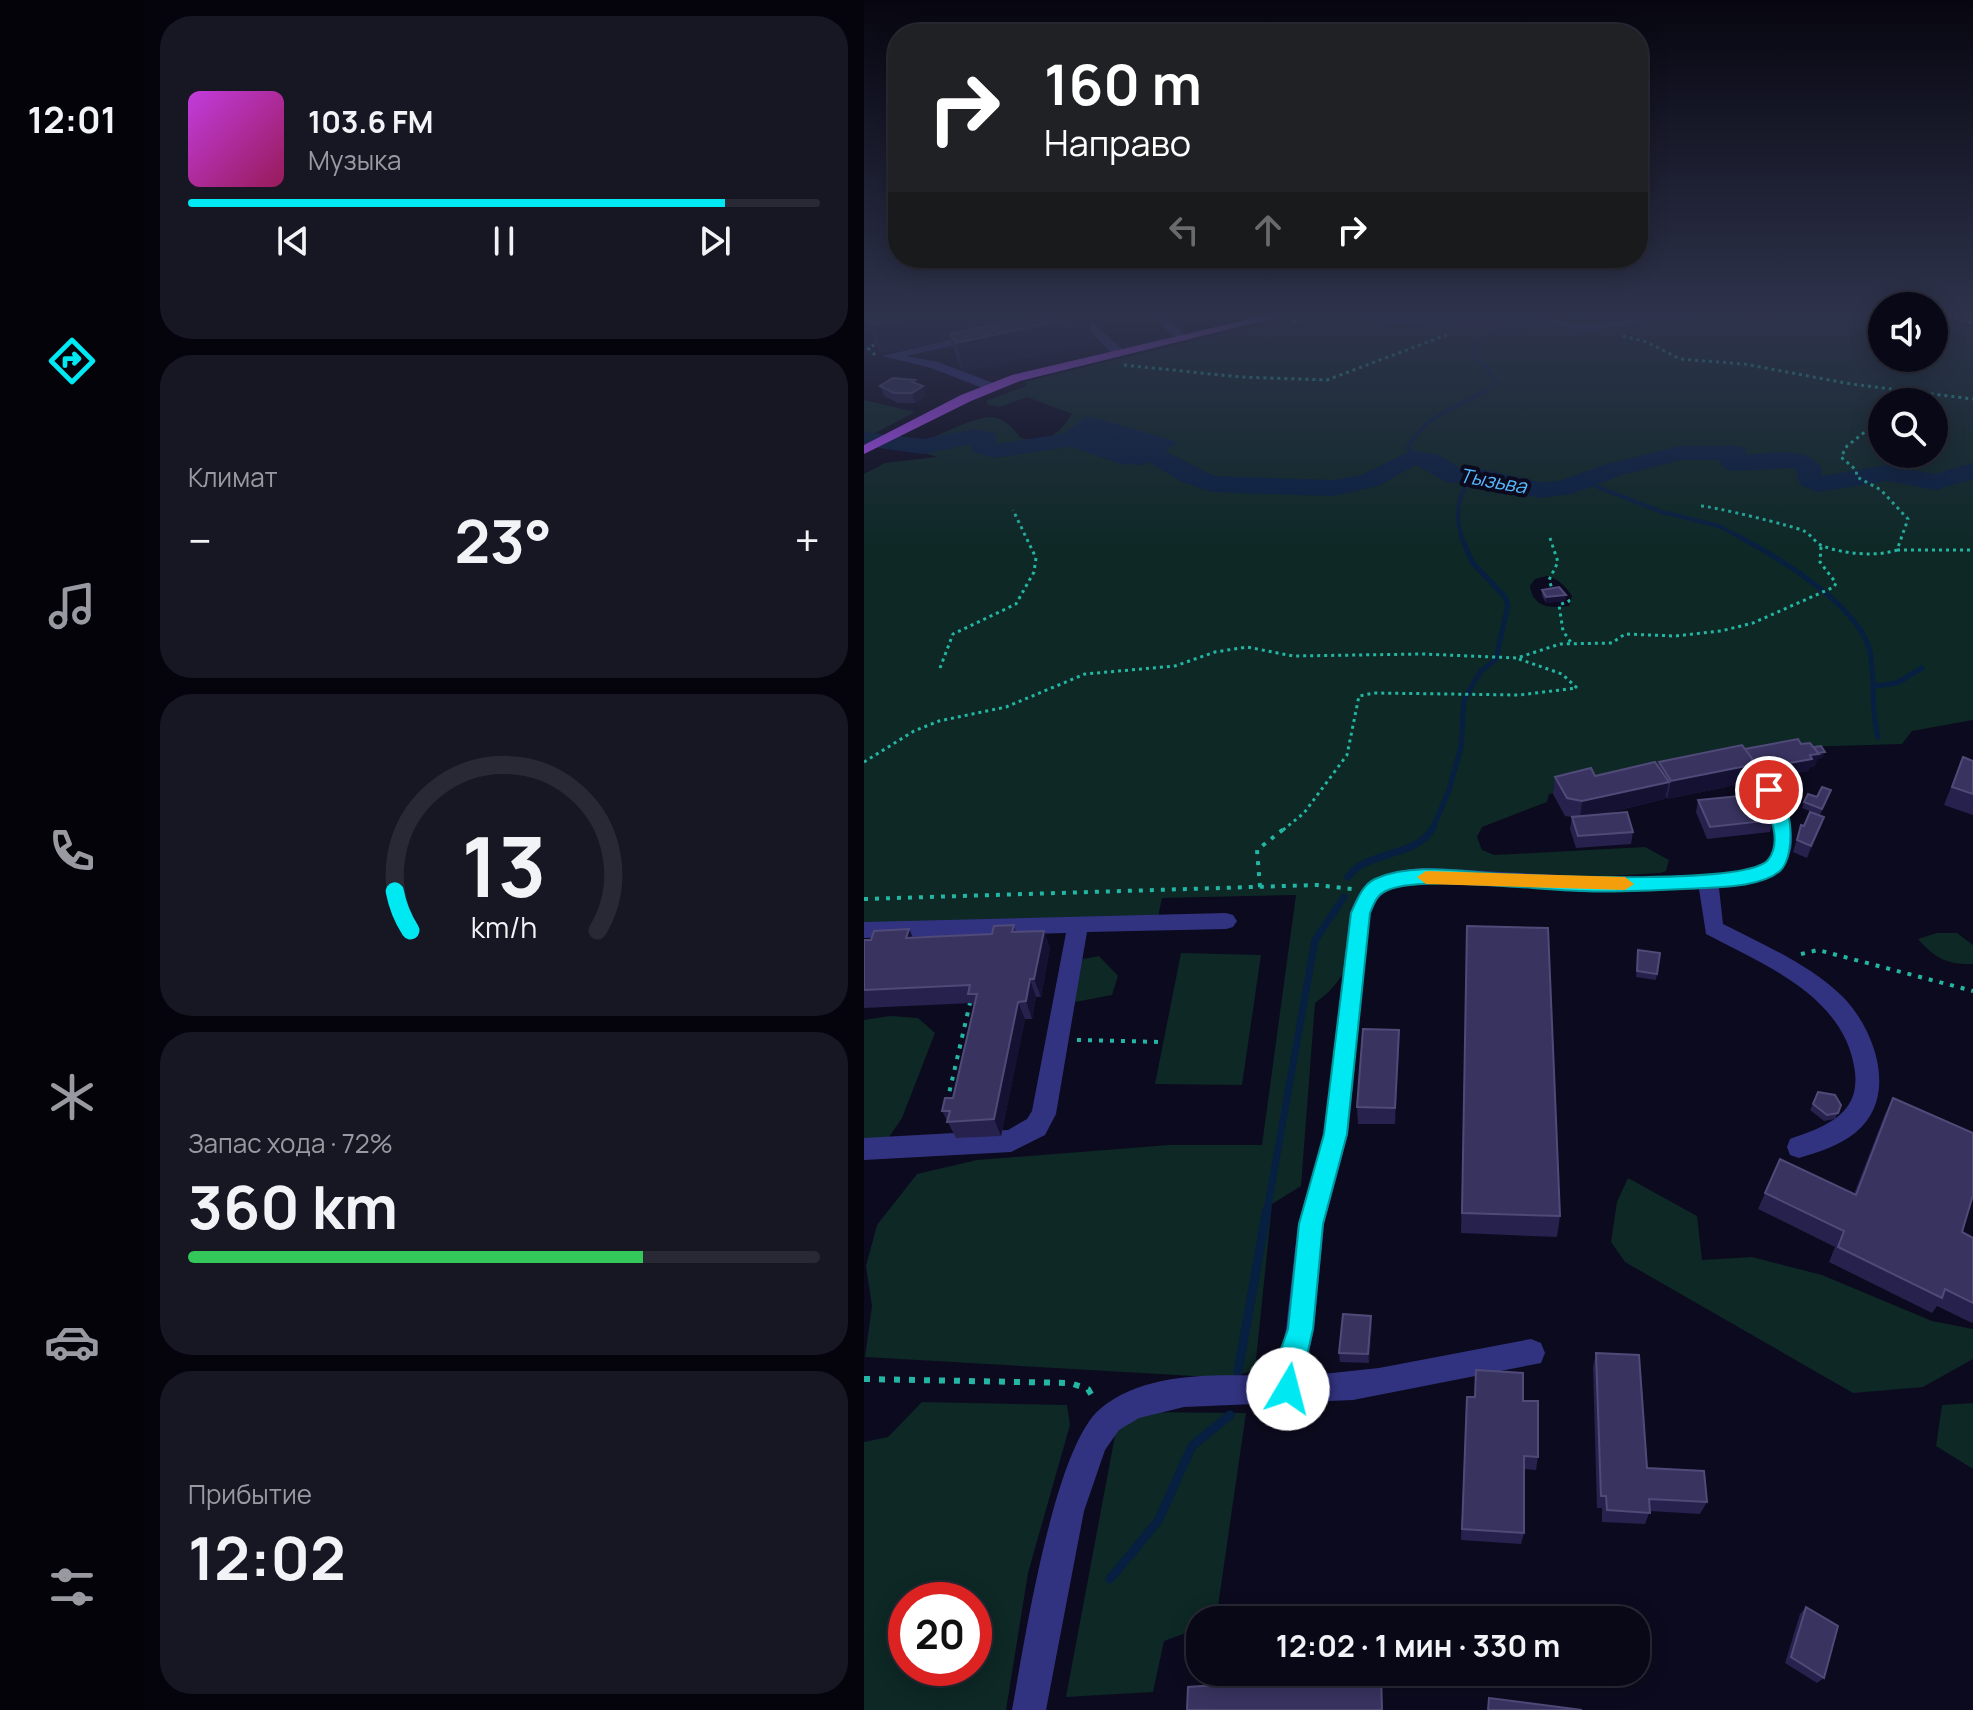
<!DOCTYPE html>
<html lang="ru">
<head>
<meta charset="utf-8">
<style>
	:root { --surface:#090816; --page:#171623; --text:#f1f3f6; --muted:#999aa1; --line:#292935; --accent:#00e8f2 }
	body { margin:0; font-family:Manrope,sans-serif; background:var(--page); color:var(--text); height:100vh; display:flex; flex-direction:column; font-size:30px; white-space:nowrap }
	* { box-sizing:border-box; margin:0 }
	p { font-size:26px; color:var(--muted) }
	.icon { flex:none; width:44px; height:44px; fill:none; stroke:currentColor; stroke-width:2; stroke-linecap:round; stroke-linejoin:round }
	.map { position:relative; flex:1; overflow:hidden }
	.drawer { display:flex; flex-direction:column; gap:16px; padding:16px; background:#05040c; width:720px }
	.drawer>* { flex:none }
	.top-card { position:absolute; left:24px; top:24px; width:760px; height:244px; border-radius:32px; box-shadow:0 4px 20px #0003,0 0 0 2px var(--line); background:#202124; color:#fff; overflow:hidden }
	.controls { position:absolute; left:1004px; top:292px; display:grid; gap:16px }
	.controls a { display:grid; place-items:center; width:80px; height:80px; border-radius:50%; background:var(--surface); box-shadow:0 4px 20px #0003,0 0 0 2px var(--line); font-size:40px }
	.speed { position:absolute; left:24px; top:1582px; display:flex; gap:16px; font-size:40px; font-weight:700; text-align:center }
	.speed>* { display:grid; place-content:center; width:104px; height:104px; border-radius:50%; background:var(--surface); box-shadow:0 4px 20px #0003,0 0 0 2px var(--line); line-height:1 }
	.speed .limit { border:12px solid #d22; background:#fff; color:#111 }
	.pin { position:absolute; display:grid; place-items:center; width:68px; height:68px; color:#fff; margin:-34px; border:4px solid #fff; border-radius:50%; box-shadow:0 2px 8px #0007 }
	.me { position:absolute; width:88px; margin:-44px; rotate:8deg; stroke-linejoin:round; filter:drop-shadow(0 0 6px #0008) }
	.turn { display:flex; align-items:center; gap:28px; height:168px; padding:0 24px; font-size:36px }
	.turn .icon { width:104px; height:104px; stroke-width:2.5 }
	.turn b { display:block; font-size:56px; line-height:68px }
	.lanes { display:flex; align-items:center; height:76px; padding:0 24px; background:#0003; justify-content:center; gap:40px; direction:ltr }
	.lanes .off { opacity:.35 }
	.big { font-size:60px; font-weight:700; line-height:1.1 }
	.drawer .widget { flex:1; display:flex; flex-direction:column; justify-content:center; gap:12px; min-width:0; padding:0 28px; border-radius:32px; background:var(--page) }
	.drawer .dial { align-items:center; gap:0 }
	.dial svg { height:208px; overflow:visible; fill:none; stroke:var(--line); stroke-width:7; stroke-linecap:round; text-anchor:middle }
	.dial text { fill:var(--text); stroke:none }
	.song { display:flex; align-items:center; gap:24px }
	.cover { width:96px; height:96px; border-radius:12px; background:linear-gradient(135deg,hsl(290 70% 55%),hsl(330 70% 35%)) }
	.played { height:8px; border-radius:4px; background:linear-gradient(90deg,var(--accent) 85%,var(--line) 85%) }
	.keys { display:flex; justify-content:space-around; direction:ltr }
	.heat { display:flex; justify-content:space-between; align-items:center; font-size:44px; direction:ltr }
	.charge { height:12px; border-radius:6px; background:linear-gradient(90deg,#34c759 72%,var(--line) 0) }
	.trip { position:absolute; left:322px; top:1606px; width:464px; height:80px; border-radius:32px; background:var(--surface); box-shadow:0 4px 20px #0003,0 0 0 2px var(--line); font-weight:700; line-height:80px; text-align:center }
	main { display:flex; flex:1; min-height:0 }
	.tab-bar { display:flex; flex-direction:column; width:144px; justify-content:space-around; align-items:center; background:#040309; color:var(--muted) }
	.tab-bar .icon { width:56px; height:56px }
	.tab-bar .on { color:var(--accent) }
	.tab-bar b { font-size:36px; color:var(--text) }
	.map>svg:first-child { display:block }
</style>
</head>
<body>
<main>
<nav class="tab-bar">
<b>12:01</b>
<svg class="icon on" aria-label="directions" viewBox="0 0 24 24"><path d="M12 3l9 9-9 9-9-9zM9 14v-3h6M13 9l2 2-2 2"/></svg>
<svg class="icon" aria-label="music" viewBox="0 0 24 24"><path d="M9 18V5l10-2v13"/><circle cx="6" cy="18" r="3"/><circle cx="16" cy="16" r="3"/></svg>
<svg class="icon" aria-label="phone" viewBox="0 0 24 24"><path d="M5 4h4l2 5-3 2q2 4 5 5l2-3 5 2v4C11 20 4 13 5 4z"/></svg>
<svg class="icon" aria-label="climate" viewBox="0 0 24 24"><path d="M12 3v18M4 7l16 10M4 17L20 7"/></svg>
<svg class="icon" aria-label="car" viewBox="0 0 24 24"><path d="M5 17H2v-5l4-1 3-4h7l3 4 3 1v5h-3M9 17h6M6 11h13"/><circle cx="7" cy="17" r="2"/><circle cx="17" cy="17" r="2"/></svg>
<svg class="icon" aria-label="filters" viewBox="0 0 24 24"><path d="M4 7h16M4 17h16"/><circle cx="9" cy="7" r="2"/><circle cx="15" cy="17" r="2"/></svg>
</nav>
<section class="drawer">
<div class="widget">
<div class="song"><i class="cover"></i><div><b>103.6 FM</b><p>Музыка</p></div></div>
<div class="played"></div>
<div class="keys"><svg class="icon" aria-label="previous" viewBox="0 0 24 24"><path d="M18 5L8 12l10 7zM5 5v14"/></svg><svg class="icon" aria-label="pause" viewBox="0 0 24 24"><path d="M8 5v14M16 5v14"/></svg><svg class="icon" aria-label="next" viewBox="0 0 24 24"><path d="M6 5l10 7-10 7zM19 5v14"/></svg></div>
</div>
<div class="widget"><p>Климат</p>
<div class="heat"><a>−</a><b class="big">23°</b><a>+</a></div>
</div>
<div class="widget dial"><svg viewBox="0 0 100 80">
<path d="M14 69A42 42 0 1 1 86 69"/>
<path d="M14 69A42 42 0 0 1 8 54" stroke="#00e8f2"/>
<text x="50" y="56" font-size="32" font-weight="700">13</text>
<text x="50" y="72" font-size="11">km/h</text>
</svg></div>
<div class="widget"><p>Запас хода · 72%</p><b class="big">360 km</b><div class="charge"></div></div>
<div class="widget"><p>Прибытие</p><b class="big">12:02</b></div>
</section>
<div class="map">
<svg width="1109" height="1710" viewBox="0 0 1109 1710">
	<rect width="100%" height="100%" fill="#0c0a1e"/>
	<path fill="#0d2825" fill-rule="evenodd" d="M 436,315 L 1018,315 L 1018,358 L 1070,358 L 1070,317 L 1105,327 L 1109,324 L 1109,720 L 1048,731 L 1038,744 L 938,747 L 685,794 L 683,802 L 618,827 L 613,837 L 618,850 L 630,855 L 781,847 L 805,860 L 802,871 L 796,873 L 692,879 L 532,872 L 500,885 C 484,935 499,969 451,1003 L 437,1186 L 408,1204 L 391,1370 L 364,1378 L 1,1357 L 8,1306 L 2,1266 L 13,1225 L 53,1174 L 113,1160 L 305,1145 L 398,1145 L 432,895 L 298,898 L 294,917 L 0,927 L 0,474 L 21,463 L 73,457 L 48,449 C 62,440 110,417 126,417 C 140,417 149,429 157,438 C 183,445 195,434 208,414 L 163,397 L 136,407 L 124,405 L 122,401 L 163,386 L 160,382 ZM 1018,402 L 1070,402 L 1070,454 L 1018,454 ZM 683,576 C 695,579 701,586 708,596 L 705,606 C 686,609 669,607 666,586 L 671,579 Z
		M 0,400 L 51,412 L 0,439 Z
		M 1073,933 L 1093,933 L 1109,945 L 1109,964 C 1083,965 1071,958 1054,939 Z
		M 317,953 L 397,955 L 378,1085 L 291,1084 Z
		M 235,956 L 254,976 L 248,995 L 211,1002 L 214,960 Z
		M 26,1016 L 54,1018 L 71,1033 L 38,1118 L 23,1140 L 0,1145 L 0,1020 Z
		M 764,1178 L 833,1216 L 838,1260 L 888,1257 L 958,1275 L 1068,1321 L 1109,1329 L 1109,1359 L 1059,1387 L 989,1393 L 761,1262 L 747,1242 L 753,1202 Z
		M 58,1402 L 203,1405 L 206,1425 L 164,1573 L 142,1710 L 0,1710 L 0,1442 L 24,1437 ZM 42,1600 L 110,1600 L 110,1668 L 42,1668 Z
		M 1109,1403 L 1109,1469 L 1072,1446 L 1078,1405 Z
		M 272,1412 L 382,1413 L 352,1620 L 336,1620 L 336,1628 L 300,1641 L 289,1692 L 202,1697 L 252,1430 Z"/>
	<path fill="#071f40" d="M 224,416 L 314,442 L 281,465 L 257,464 L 193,442 L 194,437 Z"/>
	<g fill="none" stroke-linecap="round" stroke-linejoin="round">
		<path stroke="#071f40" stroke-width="4" d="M 706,318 L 759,320
			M 548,457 L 544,448 C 560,411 608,405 633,382 L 609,352 L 610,345 L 630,334 L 680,323
			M 721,482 L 798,512 L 855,526 L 878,538
			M 598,538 C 591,517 593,494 608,477"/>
		<path stroke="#071f40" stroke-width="5" d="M 874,536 C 914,557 996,606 1006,652 C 1012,681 1006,708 1014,737
			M 1011,686 L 1033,683 L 1058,668
			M 568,830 L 585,790 L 597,747 L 600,700 L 616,672 L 632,659 L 644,605 L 641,597 L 608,562 L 597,536"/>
		<path stroke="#071f40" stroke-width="7" d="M 484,877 C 503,850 550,859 569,828
			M 403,1211 L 451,940 L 480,897"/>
		<path stroke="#071f40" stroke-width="9" d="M 374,1372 L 403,1209
			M 246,1579 L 294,1521 L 328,1446 L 366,1415"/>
		<path fill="#071f40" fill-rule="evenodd" d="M 110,429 L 131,433 L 132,444 L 204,433 L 241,437 L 303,452 L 350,476 L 469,480 L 497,475 L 548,450 L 575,455 L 597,469 L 617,469 L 676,482 L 695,481 L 743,464 L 816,446 L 872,446 L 881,448 L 883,455 C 905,453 942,446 957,467 L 958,476 L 1023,465 L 1071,474 L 1109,463 L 1109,479 L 1072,490 L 1023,481 L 954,492 L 936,485 L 932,470 L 928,468 L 870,471 L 861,469 L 854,460 L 816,460 L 761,474 L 707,494 L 676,498 L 617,485 L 582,482 L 552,465 L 514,486 L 469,496 L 348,492 L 318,482 L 285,462 L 241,451 L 204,447 L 131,458 L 109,452 L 107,444 L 59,454 L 0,446 L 0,432 L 59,439 Z"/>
		<path stroke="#24b6a4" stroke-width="3" stroke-dasharray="3 4" stroke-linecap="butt" d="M 1077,315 L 1109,323
			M 429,323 L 452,315
			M 759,336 L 783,342 L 816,359 L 880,364 L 987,384 L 1109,399
			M 11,355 L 4,348 L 16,342
			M 260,365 L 376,377 L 463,380 L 585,334
			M 837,506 C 847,506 930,526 940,531 C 947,534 952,544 959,546 C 980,554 1013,557 1033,550 L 1044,519 L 1017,490 L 993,477 L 992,470 L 977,457 L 983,446 L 1002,431
			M 686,538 L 694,562 L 685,580 L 689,591
			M 1033,550 L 1109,550
			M 700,594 L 705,601 L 695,605 L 699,631 L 708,644
			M 655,659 L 698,674 L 713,688
			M 76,668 L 89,634 L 152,604 L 170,572 L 172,558 L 149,510
			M 0,762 L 50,731 L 75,721 L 142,707 L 221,674 L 311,666 L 351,652 L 383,647 L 429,656 L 559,654 L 653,658 L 696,644 L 748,643 L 761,634 L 811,636 L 857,631 L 889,623 L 970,587 L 972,583 L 956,562 L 957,546
			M 419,830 L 440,813 L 483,755 L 495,696 L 510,693 L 655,695 L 713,688"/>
		<path stroke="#24b6a4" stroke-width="4" stroke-dasharray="4 7" stroke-linecap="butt" d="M 396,887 L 393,850 L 421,828
			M 0,899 L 453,885 L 488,889
			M 937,954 L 954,950 L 1109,991
			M 213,1040 L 299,1042
			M 83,1102 L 106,1003"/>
		<path stroke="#24b6a4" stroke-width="6" stroke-dasharray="6 9" stroke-linecap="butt" d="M 0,1379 L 206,1383 L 224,1389 L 231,1401"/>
		<path fill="#323380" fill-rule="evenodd" d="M 209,315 L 220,315 L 258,349 L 258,355 L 250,355 Z
			M 288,315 L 299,315 L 322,335 L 322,341 L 314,341 Z
			M 473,315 L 525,318 L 678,315 L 722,325 L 788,315 L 892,315 L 886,318 L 802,319 L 722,331 L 673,320 L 525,324 Z
			M 115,333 L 119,335 L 119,339 L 42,356 L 74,362 L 132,384 L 132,390 L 124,390 L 67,368 L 18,356 Z
			M 905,784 C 916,787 918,798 921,808 C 944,866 908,884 855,888 L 859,924 C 900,945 945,964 979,997 C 1012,1031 1035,1098 991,1133 C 975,1146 954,1152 935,1158 L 926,1155 L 923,1147 L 926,1139 C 960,1127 996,1115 991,1072 C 982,997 901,965 842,934 L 835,889 L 729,891 L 556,883 C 533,885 515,889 506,913 L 484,1134 L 460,1224 L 450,1329 L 440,1376 L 515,1368 L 667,1339 L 677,1343 L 681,1353 L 677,1363 L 489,1400 L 320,1407 L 275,1418 L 255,1430 L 241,1450 L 220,1511 L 182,1710 L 148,1710 C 160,1646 189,1449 236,1409 C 282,1370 355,1375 412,1376 L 422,1329 L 434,1224 L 460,1134 L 486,913 C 498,879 522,871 556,868 C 617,868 864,894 903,860 C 921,844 902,807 896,790 Z
			M 362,913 L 369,915 L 373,921 L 369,927 L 362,929 L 223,932 L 192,1114 L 181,1135 L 147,1152 L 0,1160 L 0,1138 L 144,1130 L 163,1119 L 168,1111 L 202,933 L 0,938 L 0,922 Z"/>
		<path fill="#b24eff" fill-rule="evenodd" d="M 403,315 L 422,315 L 156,381 L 107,401 L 0,454 L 0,445 L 97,395 L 148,375 Z"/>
	</g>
	<path fill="#27214d" d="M 13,315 L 145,315 L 146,321 L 230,343 L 100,372 L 94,362 L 87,339 L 18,354 L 12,345 L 3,317 Z
		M 256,315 L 282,315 L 283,317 L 278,318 L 278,321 L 267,324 L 257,318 Z
		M 51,380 L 52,383 L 59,386 L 62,396 L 51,403 L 34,403 L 20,396 L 16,386 Z
		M 678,590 L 702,595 L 701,601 L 682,603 L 678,596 Z
		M 937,744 L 959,757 L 953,759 L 951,766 L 946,767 L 944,771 L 889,781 L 888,779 L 887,782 L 803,799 L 802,796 L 801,799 L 735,815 L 769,832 L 767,844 L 712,848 L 706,829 L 708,817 L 701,816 L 689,794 L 691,777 L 731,776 L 794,766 L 795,762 L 881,749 Z
		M 1099,757 L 1109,761 L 1109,815 L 1080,805 Z
		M 965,796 L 956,815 L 938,808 L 940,802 Z
		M 834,800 L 909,820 L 906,832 L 843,839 L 832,812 Z
		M 960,817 L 956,829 L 943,858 L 929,852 L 937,825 L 940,826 Z
		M 150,925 L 152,932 L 180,931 L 186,948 L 177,997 L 172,997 L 168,1019 L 161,1019 L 137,1136 L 92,1138 L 78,1111 L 89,1098 L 110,1008 L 108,1003 L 0,1008 L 0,940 L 7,940 L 45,929 L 49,938 L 128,934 Z
		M 603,926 L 696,1216 L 693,1237 L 597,1233 Z
		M 774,950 L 793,974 L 792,980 L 772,977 Z
		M 535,1047 L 531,1124 L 494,1124 L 493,1107 Z
		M 954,1092 L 977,1105 L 971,1119 L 960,1121 L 946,1110 Z
		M 1029,1098 L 1098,1232 L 1109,1238 L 1109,1321 L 1108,1323 L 1073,1306 L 1068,1313 L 965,1262 L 971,1247 L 894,1209 L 916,1159 L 990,1194 L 1021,1114 Z
		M 507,1316 L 508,1325 L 505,1363 L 476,1362 L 475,1353 Z
		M 732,1353 L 783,1468 L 843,1502 L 836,1514 L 786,1511 L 781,1524 L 738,1522 L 738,1508 L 733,1508 L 729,1367 Z
		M 612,1370 L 659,1401 L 674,1457 L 672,1470 L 660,1469 L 660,1533 L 657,1544 L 597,1540 L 602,1410 L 611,1397 Z
		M 942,1607 L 960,1678 L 953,1683 L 921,1663 L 936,1614 Z"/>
	<path fill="#151132" d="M 54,315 L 145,315 L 148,326 L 86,334 L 87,339 L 18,354 L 9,325 Z
		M 225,315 L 230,343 L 100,372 L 92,343 Z
		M 266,315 L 282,315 L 283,317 L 278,318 L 278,321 L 267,324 Z
		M 51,380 L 53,389 L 59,386 L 62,396 L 51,403 L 48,393 L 48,382 Z
		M 702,595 L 701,601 L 682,603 L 682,597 Z
		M 961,752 L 959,757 L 953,759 L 951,766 L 946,767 L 944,771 L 889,781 L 892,769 Z
		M 892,764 L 887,782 L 803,799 L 807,781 Z
		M 805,782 L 801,799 L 716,819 L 718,801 Z
		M 960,817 L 956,829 L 943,858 L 947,846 Z
		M 45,929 L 53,947 L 42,938 Z
		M 180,931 L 186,948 L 177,997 L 170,979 Z
		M 166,979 L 172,997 L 168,1019 L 162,1001 Z
		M 154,1002 L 161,1019 L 137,1136 L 130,1119 Z
		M 535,1030 L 535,1047 L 531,1124 L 531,1108 Z
		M 507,1316 L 508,1325 L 505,1363 L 504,1354 Z"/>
	<path fill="#393360" stroke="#504a79" stroke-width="2" d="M 13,315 L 60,315 L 9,325 L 3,317 Z
		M 175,315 L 223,315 L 92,343 L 86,334 Z
		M 29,378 L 51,380 L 48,382 L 59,386 L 48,393 L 30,393 L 16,386 Z
		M 695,587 L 702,595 L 682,597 L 678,590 Z
		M 934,739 L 937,744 L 946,743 L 955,754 L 946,755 L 948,759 L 892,769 L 891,767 L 892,764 L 881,749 Z
		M 878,745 L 892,764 L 807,781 L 795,762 Z
		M 957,746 L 961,752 L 954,753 L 950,747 Z
		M 1099,757 L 1109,761 L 1109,794 L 1088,787 Z
		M 791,762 L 805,782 L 718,801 L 703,798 L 691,777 L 727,768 L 731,776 Z
		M 958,787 L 967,790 L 958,809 L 940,802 L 944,794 L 953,797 Z
		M 896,794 L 909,820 L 846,827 L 834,800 Z
		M 763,812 L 769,832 L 714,836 L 708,817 Z
		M 946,812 L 960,817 L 947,846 L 933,840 L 937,825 L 940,826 Z
		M 150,925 L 148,932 L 180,931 L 170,979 L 166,979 L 162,1001 L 154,1002 L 130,1119 L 83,1122 L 86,1111 L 78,1111 L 81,1098 L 89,1098 L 113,994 L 104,994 L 106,985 L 0,990 L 0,940 L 7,940 L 10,931 L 45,929 L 42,938 L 128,934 L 130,926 Z
		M 603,926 L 684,928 L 696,1216 L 598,1213 Z
		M 774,950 L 796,953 L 793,974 L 773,971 Z
		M 499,1029 L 535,1030 L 531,1108 L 493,1107 Z
		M 954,1092 L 971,1095 L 977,1105 L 974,1113 L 963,1115 L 949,1104 Z
		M 1029,1098 L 1109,1133 L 1109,1195 L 1098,1232 L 1109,1238 L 1109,1303 L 1081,1289 L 1078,1298 L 974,1247 L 980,1231 L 901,1193 L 916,1159 L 992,1195 Z
		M 479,1314 L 507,1316 L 504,1354 L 475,1353 Z
		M 732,1353 L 775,1355 L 783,1468 L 840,1471 L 843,1502 L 785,1499 L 786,1513 L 743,1510 L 742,1496 L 737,1496 Z
		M 612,1370 L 659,1373 L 659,1401 L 674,1401 L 674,1457 L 660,1456 L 660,1533 L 598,1529 L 603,1397 L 611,1397 Z
		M 942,1607 L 974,1626 L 960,1678 L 927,1657 Z
		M 517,1674 L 518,1710 L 323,1710 L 324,1687 Z
		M 625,1698 L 718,1710 L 624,1710 Z"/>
	<linearGradient id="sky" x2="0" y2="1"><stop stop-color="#070610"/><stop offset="0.57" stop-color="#2e334c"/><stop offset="1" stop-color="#2e334c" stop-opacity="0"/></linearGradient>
	<rect width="1109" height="554" fill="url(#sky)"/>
	<path fill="#00e8f2" stroke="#00979d" stroke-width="2" d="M 905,784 C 928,790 934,854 916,871 C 898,886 862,887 840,888 C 799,890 758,893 718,891 C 672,890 562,875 524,890 C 513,894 510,903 506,913 L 483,1134 L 459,1224 L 449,1329 L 433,1399 L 424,1402 L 415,1399 L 411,1389 L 416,1352 L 424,1329 L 435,1224 L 460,1134 L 487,913 C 493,900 498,885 511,879 C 548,862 600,872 638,874 C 679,876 883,885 904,860 C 920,840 903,810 897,790 Z"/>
	<path fill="#f59e0b" d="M 562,871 L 761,877 L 770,884 L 761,890 L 562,884 L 553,877 Z"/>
	<g text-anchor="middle" stroke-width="8" stroke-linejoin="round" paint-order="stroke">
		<g font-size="20" font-style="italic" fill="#55baff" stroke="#0c0a1e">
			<text transform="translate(629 481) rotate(10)" y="7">Тызьва</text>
		</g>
	</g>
</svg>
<div class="controls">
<a><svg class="icon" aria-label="sound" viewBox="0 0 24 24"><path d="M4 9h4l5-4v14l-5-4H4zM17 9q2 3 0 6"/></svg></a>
<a><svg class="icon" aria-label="search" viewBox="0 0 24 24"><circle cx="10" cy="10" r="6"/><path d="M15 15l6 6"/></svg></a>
</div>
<div class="speed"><div class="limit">20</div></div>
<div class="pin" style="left:905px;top:790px;background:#d93025"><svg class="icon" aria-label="arrive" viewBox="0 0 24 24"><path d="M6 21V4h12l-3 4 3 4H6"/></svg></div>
<svg class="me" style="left:424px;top:1389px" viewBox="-20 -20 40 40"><circle r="19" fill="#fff"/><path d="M0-13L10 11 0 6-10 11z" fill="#00e8f2"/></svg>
<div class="trip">12:02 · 1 мин · 330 m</div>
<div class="top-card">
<div class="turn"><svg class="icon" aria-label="right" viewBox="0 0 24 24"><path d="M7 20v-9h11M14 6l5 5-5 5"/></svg><div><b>160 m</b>Направо</div></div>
<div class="lanes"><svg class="icon off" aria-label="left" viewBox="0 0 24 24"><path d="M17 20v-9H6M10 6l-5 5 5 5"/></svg><svg class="icon off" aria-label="ahead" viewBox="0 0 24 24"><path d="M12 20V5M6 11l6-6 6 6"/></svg><svg class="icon" aria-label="right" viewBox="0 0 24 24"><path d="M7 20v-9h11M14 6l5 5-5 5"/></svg></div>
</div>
</div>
</main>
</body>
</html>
